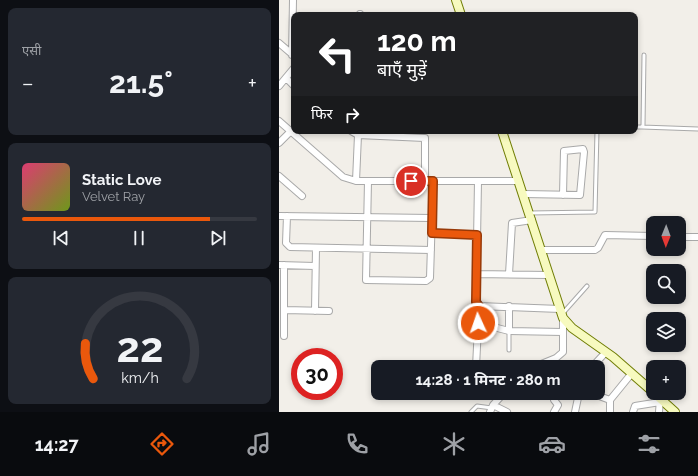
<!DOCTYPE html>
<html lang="hi">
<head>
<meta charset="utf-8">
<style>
	:root { --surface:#171b24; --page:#242831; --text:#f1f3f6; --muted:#9ea1a6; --line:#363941; --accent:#ea580c }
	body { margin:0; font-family:Raleway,"Noto Sans Devanagari",sans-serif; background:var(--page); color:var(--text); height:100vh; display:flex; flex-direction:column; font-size:15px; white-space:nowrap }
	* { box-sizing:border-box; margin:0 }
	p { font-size:13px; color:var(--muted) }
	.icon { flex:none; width:22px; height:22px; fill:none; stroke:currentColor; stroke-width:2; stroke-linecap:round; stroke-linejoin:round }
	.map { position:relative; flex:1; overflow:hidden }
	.panel { display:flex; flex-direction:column; gap:8px; padding:8px; background:#0d0f14; width:279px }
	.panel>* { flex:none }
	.guide { position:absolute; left:12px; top:12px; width:347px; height:122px; border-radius:8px; box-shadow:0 2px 6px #0003; background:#202124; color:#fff; overflow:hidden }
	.needle { width:26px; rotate:181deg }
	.controls { position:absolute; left:367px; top:216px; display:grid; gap:8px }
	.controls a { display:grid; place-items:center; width:40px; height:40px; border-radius:8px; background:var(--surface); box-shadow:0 2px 6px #0003; font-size:20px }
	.speed { position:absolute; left:12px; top:348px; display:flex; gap:8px; font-size:20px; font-weight:700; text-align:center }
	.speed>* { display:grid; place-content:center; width:52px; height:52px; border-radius:50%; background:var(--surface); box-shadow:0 2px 6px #0003; line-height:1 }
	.speed .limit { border:6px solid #d22; background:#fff; color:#111 }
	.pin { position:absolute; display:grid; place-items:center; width:34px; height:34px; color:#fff; margin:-17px; border:2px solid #fff; border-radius:50%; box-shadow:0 1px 4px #0007 }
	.me { position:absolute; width:44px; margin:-22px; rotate:357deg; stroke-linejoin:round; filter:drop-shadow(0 0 3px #0008) }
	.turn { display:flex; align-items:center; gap:14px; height:84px; padding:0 20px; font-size:18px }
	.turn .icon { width:52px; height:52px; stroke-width:2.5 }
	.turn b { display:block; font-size:28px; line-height:34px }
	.then { display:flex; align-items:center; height:38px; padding:0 20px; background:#0003; gap:8px; font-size:15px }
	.big { font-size:30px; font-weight:700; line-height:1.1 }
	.panel .tile { flex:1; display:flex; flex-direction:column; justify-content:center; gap:6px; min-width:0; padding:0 14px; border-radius:8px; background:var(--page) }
	.panel .dial { align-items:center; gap:0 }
	.dial svg { height:104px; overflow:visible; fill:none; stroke:var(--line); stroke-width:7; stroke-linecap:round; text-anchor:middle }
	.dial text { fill:var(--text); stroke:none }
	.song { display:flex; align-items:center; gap:12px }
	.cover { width:48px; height:48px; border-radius:6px; background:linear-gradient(135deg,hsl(340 70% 55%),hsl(80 70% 35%)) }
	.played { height:4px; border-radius:2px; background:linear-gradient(90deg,var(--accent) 80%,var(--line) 80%) }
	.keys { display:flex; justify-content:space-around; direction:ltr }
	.heat { display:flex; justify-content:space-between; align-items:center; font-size:22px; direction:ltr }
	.trip { position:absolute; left:92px; top:360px; width:234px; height:40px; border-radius:8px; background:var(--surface); box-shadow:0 2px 6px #0003; font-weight:700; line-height:40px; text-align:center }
	.dock { display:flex; height:64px; justify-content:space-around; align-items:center; background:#090b0e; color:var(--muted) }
	.dock .icon { width:28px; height:28px }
	.dock .selected { color:var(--accent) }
	.dock b { font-size:18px; color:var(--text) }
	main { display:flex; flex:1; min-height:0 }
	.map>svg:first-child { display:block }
</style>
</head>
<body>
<main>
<section class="panel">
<div class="tile"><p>एसी</p>
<div class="heat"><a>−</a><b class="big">21.5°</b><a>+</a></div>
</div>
<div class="tile">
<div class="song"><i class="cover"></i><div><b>Static Love</b><p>Velvet Ray</p></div></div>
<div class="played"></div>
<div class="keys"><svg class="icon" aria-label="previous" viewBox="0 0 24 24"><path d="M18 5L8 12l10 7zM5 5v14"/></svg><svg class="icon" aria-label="pause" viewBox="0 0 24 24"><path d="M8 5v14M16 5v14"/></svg><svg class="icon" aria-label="next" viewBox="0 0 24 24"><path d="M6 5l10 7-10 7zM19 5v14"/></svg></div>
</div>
<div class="tile dial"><svg viewBox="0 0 100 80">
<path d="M14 69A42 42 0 1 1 86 69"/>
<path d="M14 69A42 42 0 0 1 8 42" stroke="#ea580c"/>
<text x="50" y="56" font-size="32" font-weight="700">22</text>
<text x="50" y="72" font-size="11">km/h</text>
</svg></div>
</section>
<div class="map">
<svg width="419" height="412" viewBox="0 0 419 412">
	<rect width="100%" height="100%" fill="#f2efe9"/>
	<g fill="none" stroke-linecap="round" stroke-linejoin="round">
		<defs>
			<path id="lane" d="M 356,127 L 363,127 L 364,125 L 365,55
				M 363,127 L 419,129
				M 251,213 L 316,212 L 318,131
				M 284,313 L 308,286
				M 230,350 L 230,332
				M 192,412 L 198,406 L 213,408"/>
			<path id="street" d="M 81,14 L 81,15
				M 0,43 L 14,55
				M 13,55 L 14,0
				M 7,78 L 15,86
				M 0,86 L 15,68
				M 0,121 L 64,177 L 77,181 L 240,181
				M 72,131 L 79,135 L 77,181
				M 79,131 L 79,135 L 146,138 L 146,181
				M 0,143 L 11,132
				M 0,176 L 23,196
				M 89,181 L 87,280 L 147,281 L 151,278 L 154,181
				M 245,194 L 301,195 L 305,152 L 304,149 L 285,151 L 284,195
				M 0,216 L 153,218
				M 8,216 L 7,243 L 11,247 L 152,250
				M 153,233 L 198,235
				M 400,237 L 419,237
				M 262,250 L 316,250 L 319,248 L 326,235 L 374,236
				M 0,265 L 36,266
				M 197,274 L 270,275
				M 230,274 L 233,223 L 253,220
				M 200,306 L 281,309
				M 230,306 L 230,331
				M 5,310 L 50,311
				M 36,311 L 37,248
				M 199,323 L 230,331 L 284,332
				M 5,336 L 5,265
				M 197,367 L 200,306 L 197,302 L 199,181
				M 255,367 L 277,358 L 284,352 L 284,318
				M 313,367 L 327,352
				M 312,393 L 331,400
				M 214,405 L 228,412
				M 211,412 L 214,405 L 225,393
				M 275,412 L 279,405 L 275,400 L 276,393
				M 296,412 L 300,393
				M 331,412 L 331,400 L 353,373
				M 354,412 L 356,406 L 381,402
				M 380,412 L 381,399"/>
			<path id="secondary" d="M 177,0 L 182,15
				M 223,131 L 284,318 L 293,328 L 334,357 L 374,392
				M 375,393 L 396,412"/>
		</defs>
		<use href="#lane" stroke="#a9a9a9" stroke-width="5"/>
		<use href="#street" stroke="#a9a9a9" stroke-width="8"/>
		<use href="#secondary" stroke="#707d05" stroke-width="10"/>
		<use href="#lane" stroke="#fff" stroke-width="3"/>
		<use href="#street" stroke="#fff" stroke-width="6"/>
		<use href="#secondary" stroke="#f7fabf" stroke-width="8"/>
	</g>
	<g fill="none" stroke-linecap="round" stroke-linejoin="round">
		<defs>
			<path id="route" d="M 132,181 L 154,181 L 153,233 L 198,235 L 197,302 L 200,306 L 199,323"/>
		</defs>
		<use href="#route" stroke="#983908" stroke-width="10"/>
		<use href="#route" stroke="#ea580c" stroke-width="7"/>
	</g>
</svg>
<div class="controls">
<a><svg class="needle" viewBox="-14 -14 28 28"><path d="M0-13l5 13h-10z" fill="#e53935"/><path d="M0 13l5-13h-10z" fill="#9ea1a6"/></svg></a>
<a><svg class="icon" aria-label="search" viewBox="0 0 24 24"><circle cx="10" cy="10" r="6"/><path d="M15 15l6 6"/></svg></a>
<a><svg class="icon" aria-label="layers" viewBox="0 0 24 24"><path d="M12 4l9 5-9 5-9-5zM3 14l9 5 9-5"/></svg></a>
<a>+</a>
</div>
<div class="speed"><div class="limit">30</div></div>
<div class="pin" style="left:132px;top:181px;background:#d93025"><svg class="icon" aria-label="arrive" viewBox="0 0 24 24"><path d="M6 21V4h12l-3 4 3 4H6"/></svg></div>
<svg class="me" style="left:199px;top:323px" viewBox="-20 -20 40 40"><circle r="17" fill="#ea580c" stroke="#fff" stroke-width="3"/><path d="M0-11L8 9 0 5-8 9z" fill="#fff"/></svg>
<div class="trip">14:28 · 1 मिनट · 280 m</div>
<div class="guide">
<div class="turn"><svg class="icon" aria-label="left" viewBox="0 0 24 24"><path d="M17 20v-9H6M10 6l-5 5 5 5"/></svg><div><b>120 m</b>बाएँ मुड़ें</div></div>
<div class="then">फिर<svg class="icon" aria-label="right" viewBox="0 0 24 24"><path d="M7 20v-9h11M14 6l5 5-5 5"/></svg></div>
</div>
</div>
</main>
<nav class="dock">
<b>14:27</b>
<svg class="icon selected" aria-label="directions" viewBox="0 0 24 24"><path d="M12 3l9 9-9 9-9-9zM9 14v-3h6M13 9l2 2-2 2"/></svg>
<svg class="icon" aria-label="music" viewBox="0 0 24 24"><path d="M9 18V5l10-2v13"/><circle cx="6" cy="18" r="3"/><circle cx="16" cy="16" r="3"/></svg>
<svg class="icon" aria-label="phone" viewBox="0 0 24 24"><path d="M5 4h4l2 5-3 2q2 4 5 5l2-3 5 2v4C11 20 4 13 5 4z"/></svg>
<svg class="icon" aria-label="climate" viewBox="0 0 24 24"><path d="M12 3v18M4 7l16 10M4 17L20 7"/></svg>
<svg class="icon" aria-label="car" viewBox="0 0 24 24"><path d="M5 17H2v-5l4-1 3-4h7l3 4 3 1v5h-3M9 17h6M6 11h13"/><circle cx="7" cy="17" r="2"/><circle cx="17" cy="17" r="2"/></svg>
<svg class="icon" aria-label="filters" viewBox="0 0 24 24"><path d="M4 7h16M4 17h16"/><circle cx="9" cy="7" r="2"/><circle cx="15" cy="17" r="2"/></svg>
</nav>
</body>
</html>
